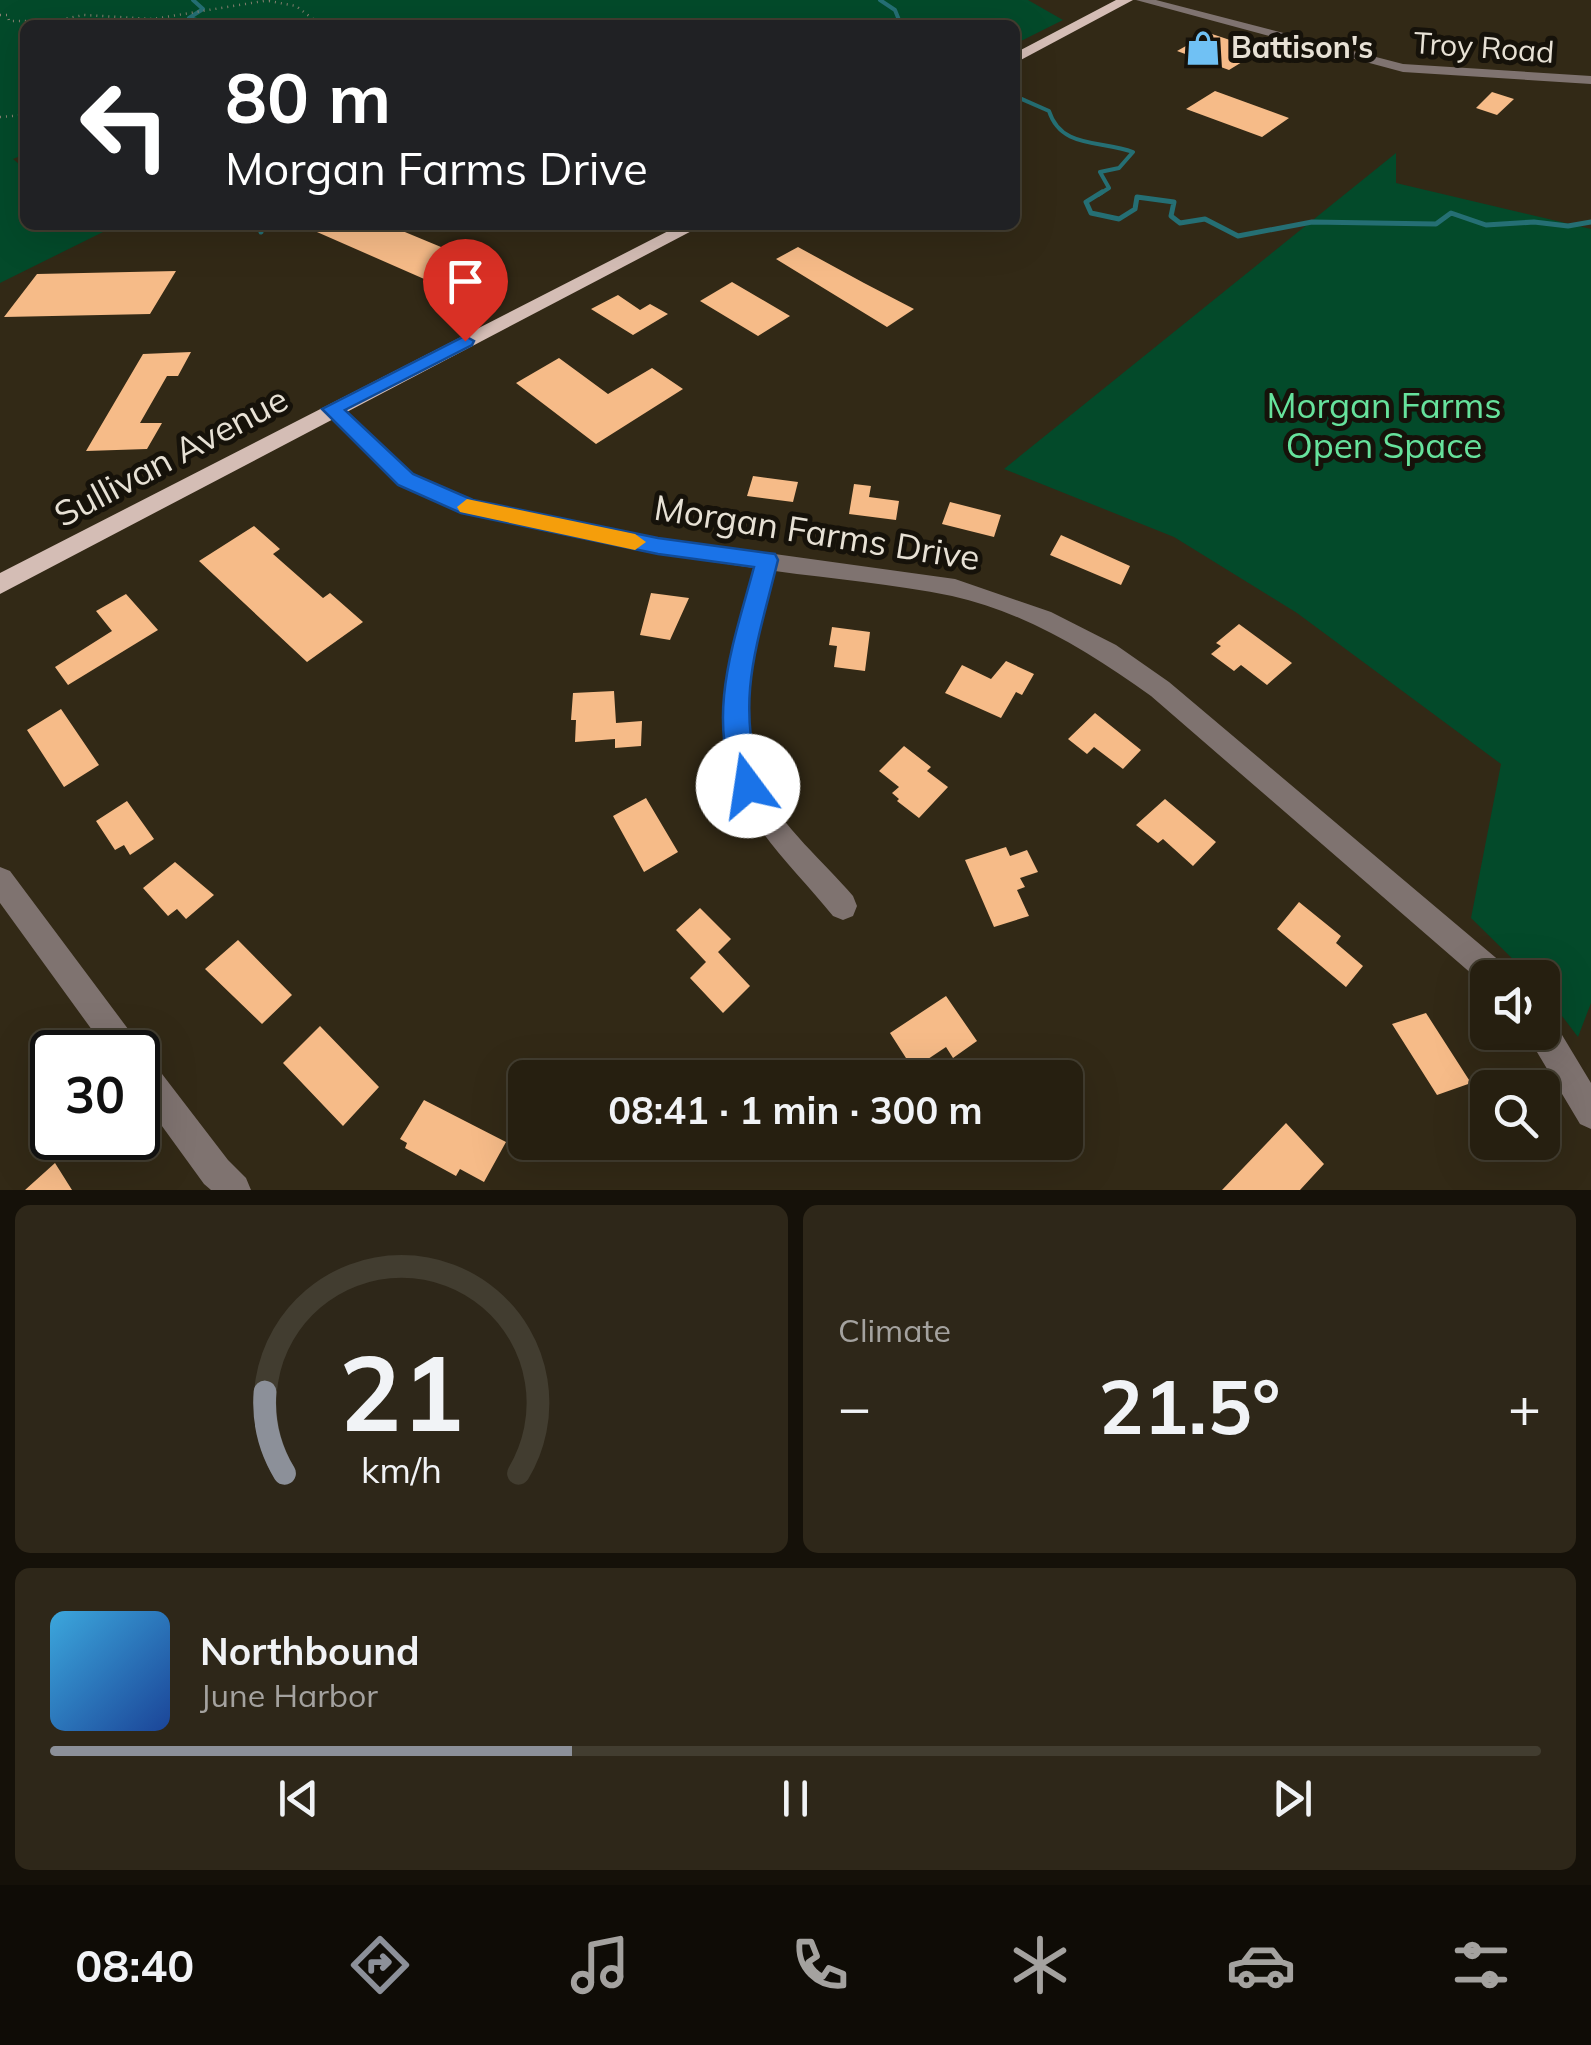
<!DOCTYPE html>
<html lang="en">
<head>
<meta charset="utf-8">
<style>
	:root { --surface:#261f10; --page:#2e2719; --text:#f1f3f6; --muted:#a4a29f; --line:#423d30; --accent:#8c9099 }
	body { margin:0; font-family:Mulish,sans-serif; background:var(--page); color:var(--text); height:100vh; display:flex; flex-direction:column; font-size:38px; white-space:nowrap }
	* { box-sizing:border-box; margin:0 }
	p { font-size:32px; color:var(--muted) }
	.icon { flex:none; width:55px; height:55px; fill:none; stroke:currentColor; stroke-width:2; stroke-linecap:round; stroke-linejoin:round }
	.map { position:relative; height:1190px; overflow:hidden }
	.sheet { display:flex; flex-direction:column; gap:15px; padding:15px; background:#151109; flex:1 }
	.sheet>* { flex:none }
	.top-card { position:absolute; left:20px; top:20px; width:1000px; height:210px; border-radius:15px; box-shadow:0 10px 40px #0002,0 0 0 2px var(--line); background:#202124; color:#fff; overflow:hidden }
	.buttons { position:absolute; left:1470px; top:960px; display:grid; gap:20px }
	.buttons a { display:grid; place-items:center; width:90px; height:90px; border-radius:15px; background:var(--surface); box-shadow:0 10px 40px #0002,0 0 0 2px var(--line); font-size:50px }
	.speed { position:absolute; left:30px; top:1030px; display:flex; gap:20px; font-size:50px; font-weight:700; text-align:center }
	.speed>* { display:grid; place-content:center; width:130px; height:130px; border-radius:50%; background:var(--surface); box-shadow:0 10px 40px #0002,0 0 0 2px var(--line); line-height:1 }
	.speed .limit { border:5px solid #111; border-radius:15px; background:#fff; color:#111 }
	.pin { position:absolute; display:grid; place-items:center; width:85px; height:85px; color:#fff; margin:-102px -42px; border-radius:50% 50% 50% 0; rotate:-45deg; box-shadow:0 0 10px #0007 }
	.pin .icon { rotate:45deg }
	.me { position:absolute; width:110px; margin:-55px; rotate:346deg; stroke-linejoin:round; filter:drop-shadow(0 0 8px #0008) }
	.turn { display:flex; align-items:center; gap:35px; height:210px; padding:0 40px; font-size:45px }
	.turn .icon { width:130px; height:130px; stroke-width:2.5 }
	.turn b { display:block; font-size:70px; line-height:85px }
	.big { font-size:75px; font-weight:700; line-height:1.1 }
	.sheet .widget { flex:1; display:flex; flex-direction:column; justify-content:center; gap:15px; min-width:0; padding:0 35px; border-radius:15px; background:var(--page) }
	.sheet .dial { align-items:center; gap:0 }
	.dial svg { height:260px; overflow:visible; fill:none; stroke:var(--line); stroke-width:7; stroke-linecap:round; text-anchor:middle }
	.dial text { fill:var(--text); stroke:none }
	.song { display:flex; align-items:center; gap:30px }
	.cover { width:120px; height:120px; border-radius:15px; background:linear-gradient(135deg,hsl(200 70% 55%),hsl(220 70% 35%)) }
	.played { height:10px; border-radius:5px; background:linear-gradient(90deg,var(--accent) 35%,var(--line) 35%) }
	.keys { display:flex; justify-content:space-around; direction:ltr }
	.heat { display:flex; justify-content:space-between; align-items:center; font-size:55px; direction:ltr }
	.sheet .tiles { flex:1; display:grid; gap:15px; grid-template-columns:1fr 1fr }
	.widget:last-child { grid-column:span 2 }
	.trip { position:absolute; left:508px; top:1060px; width:575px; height:100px; border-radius:15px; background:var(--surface); box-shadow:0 10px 40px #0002,0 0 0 2px var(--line); font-weight:700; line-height:100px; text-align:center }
	.menu { display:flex; height:160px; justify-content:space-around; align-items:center; background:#0f0c06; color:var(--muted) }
	.menu .icon { width:70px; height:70px }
	.menu .selected { color:var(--accent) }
	.menu b { font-size:45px; color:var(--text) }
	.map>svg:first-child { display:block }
</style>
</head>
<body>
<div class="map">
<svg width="1591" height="1190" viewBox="0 0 1591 1190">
	<rect width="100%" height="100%" fill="#322916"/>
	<path fill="#034a2a" d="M 0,0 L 1028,0 L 1063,20 L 1015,44 L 1015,25 L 25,25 L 25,154 L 13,159 L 25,169 L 25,225 L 94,225 L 103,232 L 0,283 Z
		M 1396,153 L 1396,183 L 1591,229 L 1591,1003 L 1578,1037 L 1543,991 L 1542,978 L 1531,977 L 1471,918 L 1501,764 L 1297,613 L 1174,537 L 1004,469 Z"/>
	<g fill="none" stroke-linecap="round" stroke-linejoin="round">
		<path stroke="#256f74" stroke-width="4" d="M 193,0 L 203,9 L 189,18 L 215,25
			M 880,0 L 895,10 L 901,25
			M 1015,96 L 1049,111 C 1061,149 1101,140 1133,152 L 1119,168 L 1100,172 L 1109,188 L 1098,195"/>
		<path stroke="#256f74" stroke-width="5" d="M 1102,192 L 1086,202 L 1091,213 L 1119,219 L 1135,209 L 1137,197 L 1174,202 L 1171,216 L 1180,223 L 1205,219 L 1238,236 L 1312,222 L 1436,224 L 1451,213 L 1486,225 L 1534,222 L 1568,226 L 1591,222
			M 259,225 L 261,232"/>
	</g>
	<path fill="#f6bb88" d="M 1209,33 L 1227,39 L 1260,51 L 1229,70 L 1177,51 Z
		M 1215,91 L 1289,118 L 1262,137 L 1186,109 Z
		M 1492,92 L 1514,99 L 1497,115 L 1476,108 Z
		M 301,225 L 388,225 L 482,264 L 447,289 Z
		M 798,247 L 864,283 L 914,309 L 887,327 L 776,259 Z
		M 176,271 L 150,314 L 4,317 L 37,274 Z
		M 732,282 L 790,316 L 758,336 L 700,301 Z
		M 618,295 L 640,310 L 650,304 L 668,314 L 633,335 L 591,309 Z
		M 191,352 L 178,376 L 167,376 L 140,423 L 162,423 L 147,449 L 86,451 L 143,354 Z
		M 559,358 L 608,394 L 652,368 L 683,389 L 596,444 L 516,383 Z
		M 753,476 L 798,482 L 793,502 L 747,496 Z
		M 854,484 L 871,486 L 869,497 L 899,501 L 896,520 L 849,514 Z
		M 950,502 L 1001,515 L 994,537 L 942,524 Z
		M 254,526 L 280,549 L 273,554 L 323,598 L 330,593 L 363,622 L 307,662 L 199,561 Z
		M 1061,535 L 1130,566 L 1121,585 L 1050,555 Z
		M 651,593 L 689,598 L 670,640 L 640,635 Z
		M 126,594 L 158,630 L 68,685 L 55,667 L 112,631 L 96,611 Z
		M 1239,624 L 1292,663 L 1267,685 L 1241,665 L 1234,671 L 1211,654 L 1221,646 L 1216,643 Z
		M 832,627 L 870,632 L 865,671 L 834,667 L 837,646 L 829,645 Z
		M 1006,661 L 1034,674 L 1022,695 L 1016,692 L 1001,718 L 945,693 L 962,665 L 991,679 Z
		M 614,691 L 616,723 L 642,721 L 641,746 L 615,748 L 615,739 L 575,742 L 576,720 L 571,720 L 573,693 Z
		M 61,709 L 99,765 L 64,787 L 27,730 Z
		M 1095,713 L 1141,750 L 1123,769 L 1094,747 L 1087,754 L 1068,739 Z
		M 904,746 L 931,767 L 927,771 L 948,787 L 919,818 L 897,801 L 899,799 L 892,793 L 899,787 L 879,771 Z
		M 646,798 L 678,852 L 644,872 L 613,816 Z
		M 1165,799 L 1216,842 L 1193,866 L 1163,839 L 1158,843 L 1136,825 Z
		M 127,801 L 154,839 L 130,855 L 124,845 L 115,850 L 96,821 Z
		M 1006,847 L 1010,856 L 1027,850 L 1038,872 L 1020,878 L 1025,887 L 1017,890 L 1029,916 L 994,927 L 965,860 Z
		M 175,862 L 214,895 L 186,919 L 177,909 L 168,916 L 143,888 Z
		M 1299,902 L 1341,936 L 1336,943 L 1363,966 L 1346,987 L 1277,929 Z
		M 700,908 L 731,939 L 718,952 L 750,986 L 723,1013 L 690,978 L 706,962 L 676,930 Z
		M 238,940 L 292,995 L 262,1024 L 205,969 Z
		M 946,996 L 977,1041 L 953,1058 L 946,1047 L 913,1069 L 890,1033 Z
		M 1426,1013 L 1471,1083 L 1437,1095 L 1392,1024 Z
		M 320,1026 L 379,1087 L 343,1126 L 283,1063 Z
		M 424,1100 L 506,1142 L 484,1182 L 460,1169 L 456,1176 L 405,1148 L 407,1143 L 400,1139 Z
		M 1286,1123 L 1324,1164 L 1300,1190 L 1222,1190 Z
		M 55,1163 L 72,1190 L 25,1190 Z"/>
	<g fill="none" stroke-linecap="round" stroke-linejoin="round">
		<path stroke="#888071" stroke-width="2.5" stroke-dasharray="1 5" stroke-linecap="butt" d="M 269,1 L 296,6 L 321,25
			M 0,15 L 8,15 L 9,21 L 53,21 L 84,15 L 153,19 L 270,0
			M 464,25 L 475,21 L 489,25
			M 0,117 L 25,115"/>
		<path fill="#7f7370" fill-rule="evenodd" d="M 1136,0 L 1156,0 L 1403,64 L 1591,76 L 1591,84 L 1403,72 Z
			M 332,403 L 339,405 L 413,475 L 473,500 L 658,538 L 955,579 L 1051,612 L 1116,645 L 1169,682 L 1508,968 L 1512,978 L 1488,978 L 1488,988 L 1151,696 C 1091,653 1025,612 952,596 C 894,584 833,579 775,571 C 757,638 730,715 760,783 C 780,825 823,861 853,896 L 857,906 L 853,916 L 843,920 L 833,916 C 804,880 769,847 746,807 C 702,731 731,646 754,568 L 658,554 L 462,512 L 399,485 L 325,413 L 322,409 Z
			M 0,867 L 10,871 L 137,1041 L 141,1054 L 149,1057 L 228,1160 L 246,1178 L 251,1190 L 211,1190 L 204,1184 L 138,1093 L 138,1052 L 108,1052 L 0,903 Z
			M 1542,1016 L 1553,1020 L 1591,1083 L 1591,1129 L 1580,1124 L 1531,1042 L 1527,1032 L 1542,1032 Z"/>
		<path fill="#d4bdb5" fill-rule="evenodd" d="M 1116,0 L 1133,0 L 1015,63 L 1015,53 Z
			M 680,225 L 703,225 L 0,594 L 0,573 Z"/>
	</g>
	<path fill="#1a73e8" stroke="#114b97" stroke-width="2.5" d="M 465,336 L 474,341 L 472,345 L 345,410 L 413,474 L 473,500 L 658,538 L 775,554 L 778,560 C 757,646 735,698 761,786 L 758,795 L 748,798 L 739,795 C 704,719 734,642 754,567 L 658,554 L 461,513 L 398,485 L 322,409 Z"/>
	<path fill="#f59e0b" d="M 467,499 L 635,534 L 646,542 L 635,550 L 460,512 L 457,507 Z"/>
	<defs>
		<symbol id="shop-bare" viewBox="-9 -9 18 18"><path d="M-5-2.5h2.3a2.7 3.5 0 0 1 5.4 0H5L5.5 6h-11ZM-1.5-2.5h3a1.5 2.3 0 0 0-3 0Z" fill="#70c1f4" stroke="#16120a" stroke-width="2.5" paint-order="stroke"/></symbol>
	</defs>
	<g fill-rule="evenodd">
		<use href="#shop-bare" x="1178" y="23" width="50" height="50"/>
	</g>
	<g text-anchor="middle" stroke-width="10" stroke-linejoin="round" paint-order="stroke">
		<g font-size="30" font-weight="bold" fill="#e7e1d5" stroke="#16120a" text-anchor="start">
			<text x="1231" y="58">Battison's</text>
		</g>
		<g font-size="30" fill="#e7e1d5" stroke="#16120a">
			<text transform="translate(1484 48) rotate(4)" y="10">Troy Road</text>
		</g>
		<g font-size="35" fill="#66e29c" stroke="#16120a">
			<text x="1384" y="418">Morgan Farms<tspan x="1384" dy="40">Open Space</tspan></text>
		</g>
		<g font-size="35" fill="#e7e1d5" stroke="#16120a">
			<text transform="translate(171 457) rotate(-28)" y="12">Sullivan Avenue</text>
			<text transform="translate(817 533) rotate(9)" y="12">Morgan Farms Drive</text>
		</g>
	</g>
</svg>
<div class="buttons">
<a><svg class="icon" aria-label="sound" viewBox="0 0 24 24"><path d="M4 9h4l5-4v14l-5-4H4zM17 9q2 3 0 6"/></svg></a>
<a><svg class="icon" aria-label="search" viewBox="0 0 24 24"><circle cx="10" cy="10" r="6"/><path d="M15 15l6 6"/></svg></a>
</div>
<div class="speed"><div class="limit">30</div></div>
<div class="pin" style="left:465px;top:341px;background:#d93025"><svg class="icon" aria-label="arrive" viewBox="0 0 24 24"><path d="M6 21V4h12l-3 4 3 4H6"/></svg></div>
<svg class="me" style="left:748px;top:786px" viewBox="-20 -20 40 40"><circle r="19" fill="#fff"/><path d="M0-13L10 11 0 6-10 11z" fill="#1a73e8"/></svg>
<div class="trip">08:41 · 1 min · 300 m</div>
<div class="top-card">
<div class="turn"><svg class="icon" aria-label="left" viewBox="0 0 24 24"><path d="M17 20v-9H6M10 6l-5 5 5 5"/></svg><div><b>80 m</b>Morgan Farms Drive</div></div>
</div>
</div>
<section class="sheet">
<div class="tiles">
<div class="widget dial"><svg viewBox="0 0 100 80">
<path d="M14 69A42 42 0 1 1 86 69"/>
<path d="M14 69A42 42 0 0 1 8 44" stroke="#8c9099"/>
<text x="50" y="56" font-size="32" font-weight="700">21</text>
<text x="50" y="72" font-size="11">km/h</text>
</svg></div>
<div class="widget"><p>Climate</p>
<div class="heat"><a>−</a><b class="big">21.5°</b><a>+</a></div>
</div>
<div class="widget">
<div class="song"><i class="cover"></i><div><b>Northbound</b><p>June Harbor</p></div></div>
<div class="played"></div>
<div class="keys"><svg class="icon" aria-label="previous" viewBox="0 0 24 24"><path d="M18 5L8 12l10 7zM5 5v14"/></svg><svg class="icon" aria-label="pause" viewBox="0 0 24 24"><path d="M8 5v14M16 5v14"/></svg><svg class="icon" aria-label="next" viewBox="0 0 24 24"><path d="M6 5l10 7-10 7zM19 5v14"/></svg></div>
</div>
</div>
</section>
<nav class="menu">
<b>08:40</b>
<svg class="icon selected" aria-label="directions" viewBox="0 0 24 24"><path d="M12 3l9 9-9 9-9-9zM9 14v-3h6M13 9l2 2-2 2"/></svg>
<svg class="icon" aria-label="music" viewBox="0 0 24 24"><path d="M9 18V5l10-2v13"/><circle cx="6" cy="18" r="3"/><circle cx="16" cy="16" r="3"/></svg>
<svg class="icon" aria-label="phone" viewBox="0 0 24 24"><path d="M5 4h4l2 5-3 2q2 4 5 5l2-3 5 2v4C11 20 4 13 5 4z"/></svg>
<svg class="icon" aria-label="climate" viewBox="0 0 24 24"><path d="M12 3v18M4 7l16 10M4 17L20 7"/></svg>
<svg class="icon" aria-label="car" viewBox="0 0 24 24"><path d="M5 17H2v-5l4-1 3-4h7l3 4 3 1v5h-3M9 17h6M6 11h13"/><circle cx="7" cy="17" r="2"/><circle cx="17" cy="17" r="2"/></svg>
<svg class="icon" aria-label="filters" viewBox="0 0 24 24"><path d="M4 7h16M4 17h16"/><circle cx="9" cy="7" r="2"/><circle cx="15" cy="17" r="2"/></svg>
</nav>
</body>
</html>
